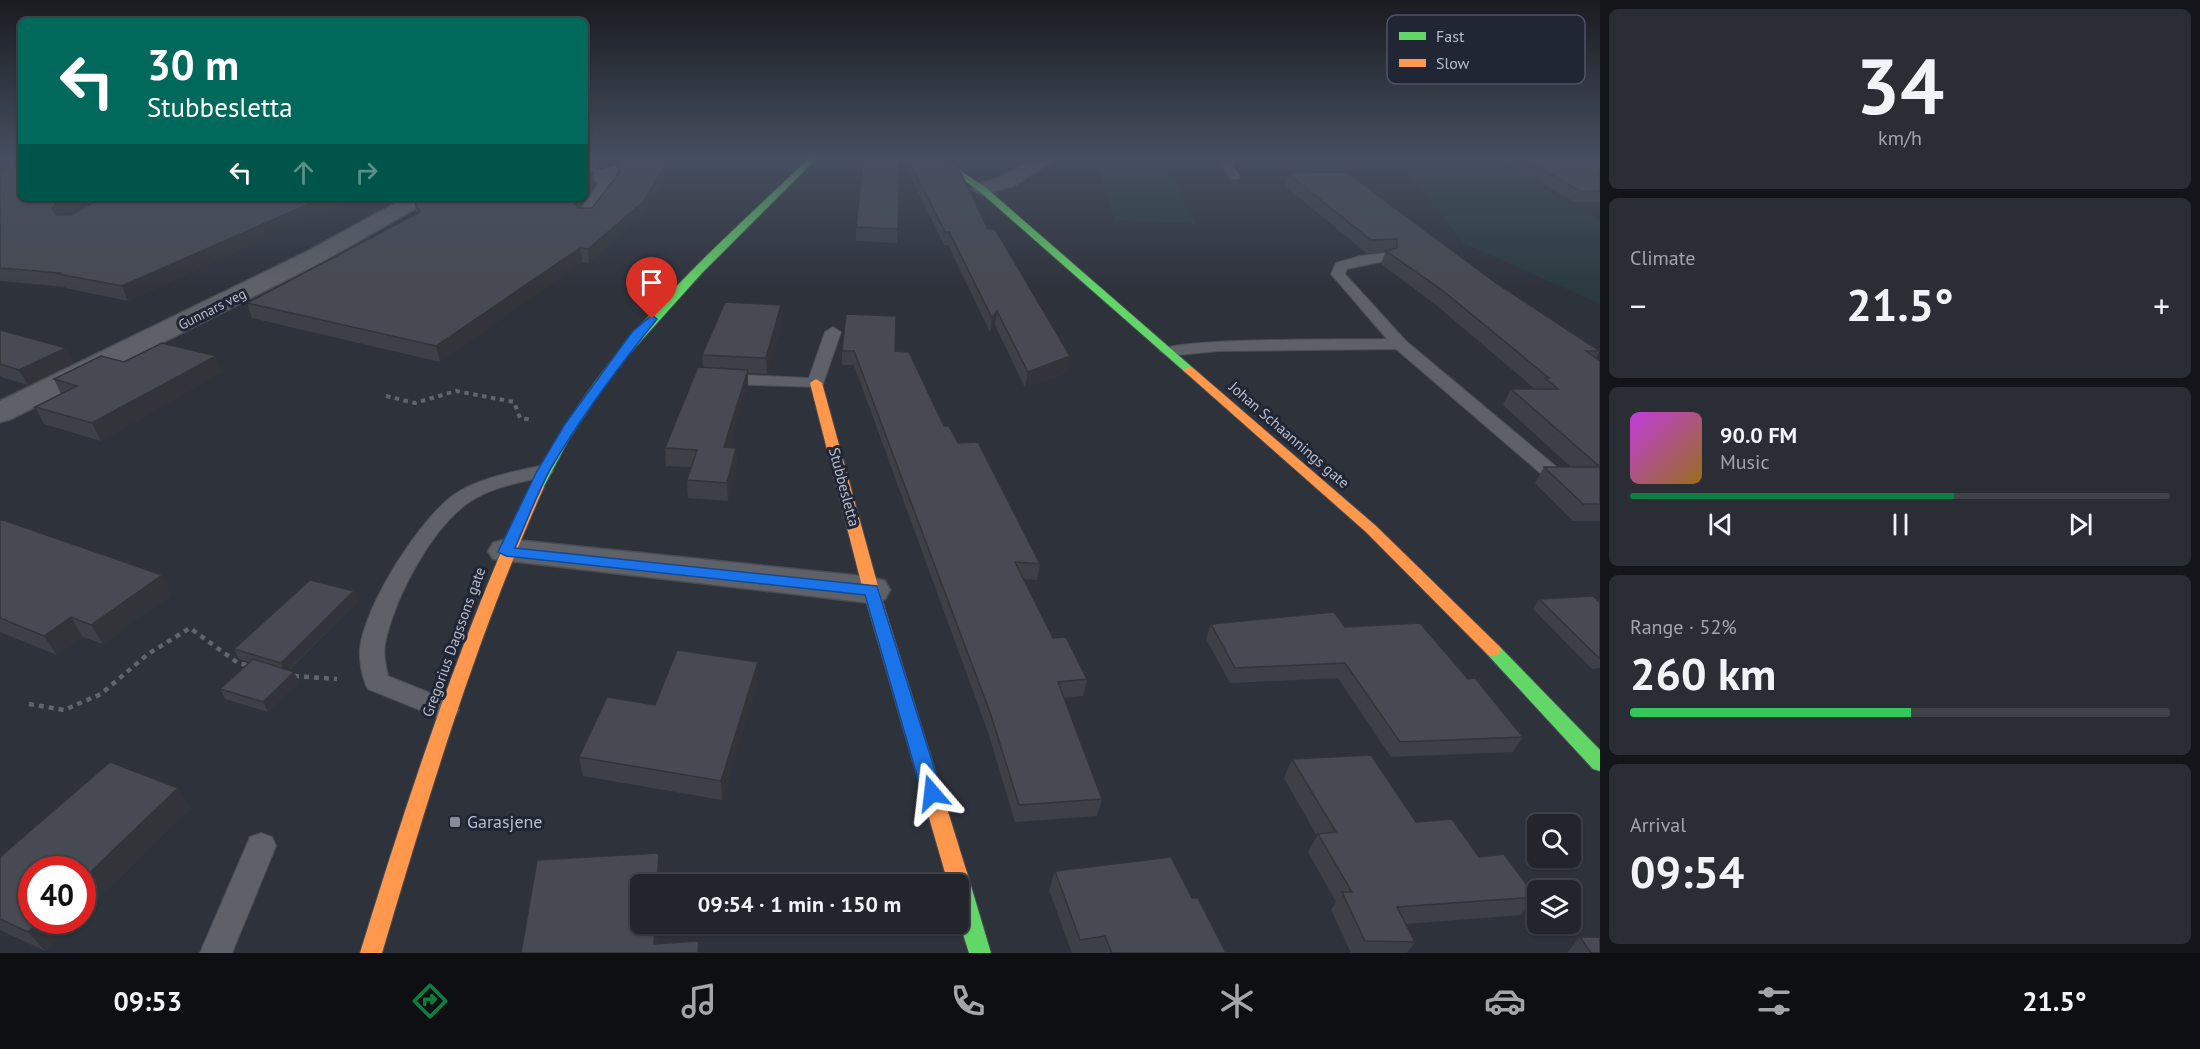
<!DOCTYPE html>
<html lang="en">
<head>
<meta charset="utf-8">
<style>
	:root { --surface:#22262c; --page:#2a2e34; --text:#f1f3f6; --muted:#a2a5a9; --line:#3f4348; --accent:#0b8043 }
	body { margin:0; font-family:"PT Sans",sans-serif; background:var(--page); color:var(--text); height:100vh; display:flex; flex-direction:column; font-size:22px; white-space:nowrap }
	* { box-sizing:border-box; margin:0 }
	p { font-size:20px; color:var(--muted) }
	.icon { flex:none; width:33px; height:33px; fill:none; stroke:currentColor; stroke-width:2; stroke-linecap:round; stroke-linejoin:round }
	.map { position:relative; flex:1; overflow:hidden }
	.sheet { display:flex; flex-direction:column; gap:9px; padding:9px; background:#131518; width:600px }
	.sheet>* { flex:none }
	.guide { position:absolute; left:18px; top:18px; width:570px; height:183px; border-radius:9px; box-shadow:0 2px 4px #0004,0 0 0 2px var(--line); background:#00695c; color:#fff; overflow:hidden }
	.controls { position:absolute; left:1527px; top:814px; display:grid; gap:12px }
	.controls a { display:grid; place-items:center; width:54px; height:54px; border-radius:9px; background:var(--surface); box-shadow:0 2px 4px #0004,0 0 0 2px var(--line); font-size:30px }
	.speed { position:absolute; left:18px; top:856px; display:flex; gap:12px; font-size:30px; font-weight:700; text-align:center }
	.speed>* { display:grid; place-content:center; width:78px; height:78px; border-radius:50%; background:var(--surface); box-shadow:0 2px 4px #0004,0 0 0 2px var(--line); line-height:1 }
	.speed .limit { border:9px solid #d22; background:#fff; color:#111 }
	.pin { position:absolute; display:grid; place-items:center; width:51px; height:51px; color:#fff; margin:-62px -26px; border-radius:50% 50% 50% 0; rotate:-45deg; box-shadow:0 0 6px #0007 }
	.pin .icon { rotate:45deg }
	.me { position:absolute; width:66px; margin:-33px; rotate:343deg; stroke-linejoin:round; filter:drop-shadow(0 0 4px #0008) }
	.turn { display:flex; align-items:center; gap:21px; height:126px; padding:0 30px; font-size:27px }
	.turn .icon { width:78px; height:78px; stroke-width:2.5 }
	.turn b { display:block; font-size:42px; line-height:51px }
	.lanes { display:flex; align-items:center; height:57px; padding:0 30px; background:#0003; justify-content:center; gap:30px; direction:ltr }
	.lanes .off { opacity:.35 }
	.big { font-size:45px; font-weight:800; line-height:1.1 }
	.sheet .widget { flex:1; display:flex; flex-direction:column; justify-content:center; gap:9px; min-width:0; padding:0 21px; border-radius:9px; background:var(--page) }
	.sheet .dial { align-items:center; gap:0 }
	.dial b { font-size:78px; line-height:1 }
	.song { display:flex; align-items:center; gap:18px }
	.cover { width:72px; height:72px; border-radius:9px; background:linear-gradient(135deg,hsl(290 70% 55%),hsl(40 70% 35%)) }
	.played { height:6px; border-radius:3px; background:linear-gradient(90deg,var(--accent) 60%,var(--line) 60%) }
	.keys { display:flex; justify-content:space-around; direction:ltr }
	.heat { display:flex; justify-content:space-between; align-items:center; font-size:33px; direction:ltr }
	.charge { height:9px; border-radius:4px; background:linear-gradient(90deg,#34c759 52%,var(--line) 0) }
	.trip { position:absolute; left:630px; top:874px; width:339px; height:60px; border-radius:9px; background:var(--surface); box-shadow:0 2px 4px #0004,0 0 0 2px var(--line); font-weight:800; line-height:60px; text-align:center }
	.tabs { display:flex; height:96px; justify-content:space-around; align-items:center; background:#0e0f12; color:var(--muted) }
	.tabs .icon { width:42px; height:42px }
	.tabs .selected { color:var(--accent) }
	.tabs b { font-size:27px; color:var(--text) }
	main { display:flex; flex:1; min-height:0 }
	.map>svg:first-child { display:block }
</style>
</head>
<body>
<main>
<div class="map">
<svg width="1600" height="953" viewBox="0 0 1600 953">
	<rect width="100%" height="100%" fill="#2e323b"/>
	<path fill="#2b3a40" d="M 1396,157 L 1499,157 L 1552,178 L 1540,187 L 1600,220 L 1600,304 L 1463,243 Z
		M 1098,168 L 1169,171 L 1196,224 L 1115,220 Z"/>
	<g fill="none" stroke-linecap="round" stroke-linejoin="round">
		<defs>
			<path id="lane" d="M 627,157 L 639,157 L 623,171 L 593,177 L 587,174 L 616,166 Z
				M 1228,157 L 1238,157 L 1233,166 L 1240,177 L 1238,179 L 1230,179 L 1223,166 Z
				M 1385,253 L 1390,254 L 1390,260 L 1347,269 L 1345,274 L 1406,341 L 1559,469 L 1562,473 L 1559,477 L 1545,477 L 1396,349 L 1219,351 L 1168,356 L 1160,351 C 1171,337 1358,340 1387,339 L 1331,274 L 1336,263 L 1360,256 Z
				M 833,327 L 841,332 L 822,387 L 723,384 L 715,379 L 723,374 L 809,378 L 825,332 Z
				M 543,465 L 553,471 L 550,475 C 524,482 494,486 471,501 C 432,526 394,599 385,644 C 383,655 386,666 388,676 L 455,703 L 459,710 L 455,717 L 446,720 L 437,717 L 368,689 C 362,678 359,661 360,648 C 365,605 420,518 455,494 C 480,477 515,472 543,465 Z
				M 261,833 L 272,837 L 276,846 L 232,953 L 200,953 L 250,837 Z"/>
			<path id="street" d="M 1036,157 L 1059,157 L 1013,186 L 982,195 L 972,189 L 975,185 L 999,178 Z
				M 585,167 L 615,174 L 619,183 L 594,219 L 580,219 L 577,215 L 599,183 L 585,179 Z
				M 405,198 L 430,198 L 427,202 L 322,262 L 11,419 L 0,422 L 0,401 L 306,252 Z
				M 506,539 L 871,577 L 885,581 L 890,590 L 885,599 L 871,603 L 493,559 L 488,551 L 493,543 Z"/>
			<path id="fast" d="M 811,157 L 818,157 L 702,273 L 630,353 L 598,395 L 569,439 L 542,490 L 532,490 L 530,487 C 548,455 566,423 587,393 C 649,305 732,231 811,157 Z
				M 931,157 L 939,157 L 985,187 L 1193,368 L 1193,372 L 1185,372 L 979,191 Z
				M 1493,644 L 1499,646 L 1600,750 L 1600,771 L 1593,769 L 1487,654 L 1485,650 L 1487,646 Z
				M 957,866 L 965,869 L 968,876 L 991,953 L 969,953 L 958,918 L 958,885 L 949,885 L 946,876 L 949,869 Z"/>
			<path id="slow" d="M 1189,367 L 1193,368 L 1376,526 L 1499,646 L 1501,650 L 1499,654 L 1493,656 L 1487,654 L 1366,532 L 1185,372 L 1183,370 Z
				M 816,379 L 822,383 L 879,590 L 968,876 L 965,883 L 958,885 L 949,883 L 946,876 L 863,590 L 810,383 Z
				M 537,483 L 544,487 C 476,638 429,795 382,953 L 360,953 C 409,794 460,638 530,487 Z"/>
		</defs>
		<use href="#lane" stroke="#4a4d54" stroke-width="2"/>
		<use href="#street" stroke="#4a4d54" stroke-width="3"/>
		<use href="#fast" stroke="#4a4d54" stroke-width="2"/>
		<use href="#slow" stroke="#4a4d54" stroke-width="2"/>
		<path stroke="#61646c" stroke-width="4" stroke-dasharray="4.5 4.5" stroke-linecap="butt" d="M 386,396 L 415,403 L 456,391 L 514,402 L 520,418 L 533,420"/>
		<path stroke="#61646c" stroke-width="4.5" stroke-dasharray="5 5" stroke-linecap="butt" d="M 294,676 L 337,679
			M 29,704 L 64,710 L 101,694 L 148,654 L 190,628 L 238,663 L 251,666"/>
		<use href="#lane" fill="#5e6168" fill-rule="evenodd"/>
		<use href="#street" fill="#5e6168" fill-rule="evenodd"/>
		<use href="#fast" fill="#63d668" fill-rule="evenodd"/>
		<use href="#slow" fill="#ff974d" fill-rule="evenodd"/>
	</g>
	<path fill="#3d4047" d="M 585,157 L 624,157 L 617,162 L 645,213 L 589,263 L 582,262 L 440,362 L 252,318 L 247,303 L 417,213 L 413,198 L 595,184 L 579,208 L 592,208 L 618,175 L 616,163 L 600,168 L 585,165 Z
		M 903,157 L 939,157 L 988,229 L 1070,356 L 1067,372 L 1025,388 L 995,325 L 990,332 L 948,245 L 944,245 L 903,161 Z
		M 1489,157 L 1600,157 L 1600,202 L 1574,202 L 1537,180 Z
		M 0,171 L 63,215 L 72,215 L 101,198 L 353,198 L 128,301 L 65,288 L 65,287 L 0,281 Z
		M 1287,173 L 1496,283 L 1600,351 L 1596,358 L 1600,361 L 1600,521 L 1573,521 L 1535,483 L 1544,467 L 1571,467 L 1503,405 L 1511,389 L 1535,389 L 1436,305 L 1381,264 L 1385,253 L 1366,253 L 1284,185 Z
		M 856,227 L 898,229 L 897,243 L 856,241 Z
		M 782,320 L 767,374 L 748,373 L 748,387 L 730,447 L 736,448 L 737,465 L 728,501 L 688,498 L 687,480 L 691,467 L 666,466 L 665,448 L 703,367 L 702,355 Z
		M 0,330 L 66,348 L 74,363 L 28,385 L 1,377 L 0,375 Z
		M 842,351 L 895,351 L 944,426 L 958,443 L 1040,564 L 1037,580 L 1024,579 L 1053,638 L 1087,679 L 1083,696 L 1064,698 L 1102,799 L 1097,816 L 1015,822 L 988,732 L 854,365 L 842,365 Z
		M 124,362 L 222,372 L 101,441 L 44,424 L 35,407 L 61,394 L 54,379 Z
		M 0,519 L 172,594 L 103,644 L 83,637 L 57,655 L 0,632 Z
		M 1539,599 L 1600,603 L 1600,668 L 1592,669 L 1533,609 Z
		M 358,601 L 289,670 L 294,672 L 299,682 L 268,712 L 225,699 L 220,689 L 249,662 L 239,659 L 234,649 Z
		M 1211,624 L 1345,627 L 1468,679 L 1523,737 L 1513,752 L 1391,757 L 1338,678 L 1230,683 L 1206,639 Z
		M 758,662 L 758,681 L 722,800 L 583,776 L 579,757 L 655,705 Z
		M 1292,759 L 1416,822 L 1479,857 L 1536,897 L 1521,915 L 1406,924 L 1415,942 L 1407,953 L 1351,953 L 1331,910 L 1336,902 L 1308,852 L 1317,836 L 1284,778 Z
		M 178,788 L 191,808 L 82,914 L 82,870 L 32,921 L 76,921 L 45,951 L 0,930 L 0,857 Z
		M 1055,871 L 1192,898 L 1226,953 L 1072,953 L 1049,890 Z
		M 1580,937 L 1600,953 L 1567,953 Z"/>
	<path fill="#323439" d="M 598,157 L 624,157 L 615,164 L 600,168 Z
		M 669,157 L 677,157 L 645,213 L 589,263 L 588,249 Z
		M 594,172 L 595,184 L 575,215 L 573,202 L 576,198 L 585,198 L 585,185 Z
		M 66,198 L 93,198 L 62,216 L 58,222 L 52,209 L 56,203 Z
		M 322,198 L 353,198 L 128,301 L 122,286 Z
		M 580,248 L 582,262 L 440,362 L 436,346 Z
		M 781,305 L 782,320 L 767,374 L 766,358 Z
		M 997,311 L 995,325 L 990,332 L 992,318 Z
		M 66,348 L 74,363 L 28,385 L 19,370 Z
		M 216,356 L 222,372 L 101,441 L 92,423 Z
		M 1070,356 L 1067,372 L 1025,388 L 1028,372 Z
		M 748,370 L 748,387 L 725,465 L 724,447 Z
		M 736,448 L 737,465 L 728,501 L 727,483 Z
		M 162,575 L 172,594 L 103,644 L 91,625 Z
		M 354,591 L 358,601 L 285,673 L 281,663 Z
		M 71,617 L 83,637 L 57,655 L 44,636 Z
		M 758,662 L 758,681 L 722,800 L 721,781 Z
		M 294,672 L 299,682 L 268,712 L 263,702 Z
		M 178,788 L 191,808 L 82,914 L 82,880 Z
		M 659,853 L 662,873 L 661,885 L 657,885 Z
		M 39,921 L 76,921 L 45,951 L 28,932 Z
		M 655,924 L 659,924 L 658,953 L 654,944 Z"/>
	<path fill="#474a52" stroke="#323439" stroke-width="1.5" d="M 628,157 L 669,157 L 644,201 L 588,249 L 580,248 L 436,346 L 247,303 L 420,212 L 413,198 L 576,198 L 573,202 L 578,208 L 592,208 L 620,172 L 616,163 L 623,161 Z
		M 869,157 L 900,157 L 898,229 L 856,227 L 863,164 Z
		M 907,157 L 939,157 L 961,173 L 988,229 L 995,229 L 1070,356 L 1028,372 L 997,311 L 992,318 L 949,232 L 945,232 Z
		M 1516,157 L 1600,157 L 1600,191 L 1580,191 L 1542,169 Z
		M 21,161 L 21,198 L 66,198 L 56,203 L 52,209 L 57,215 L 72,215 L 101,198 L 322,198 L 122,286 L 58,274 L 60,273 L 0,268 L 0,245 L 1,245 L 0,245 L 0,171 Z
		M 585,170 L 594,172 L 585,185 Z
		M 1346,172 L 1496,283 L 1600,351 L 1586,351 L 1600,361 L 1600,467 L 1511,389 L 1558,389 L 1545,378 L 1549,378 L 1442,290 L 1386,251 L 1397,248 L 1397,239 L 1371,240 L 1287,173 Z
		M 725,302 L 781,305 L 766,358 L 702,355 Z
		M 846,314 L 896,316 L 895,351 L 909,352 L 944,426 L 949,426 L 958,443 L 978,442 L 1040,564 L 1015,562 L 1053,638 L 1066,637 L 1087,679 L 1058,682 L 1102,799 L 1019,805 L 991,715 L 854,351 L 842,351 Z
		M 0,330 L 66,348 L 19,370 L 0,364 Z
		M 162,343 L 216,356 L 92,423 L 35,407 L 77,386 L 54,379 L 101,356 L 124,362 Z
		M 698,367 L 748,370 L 724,447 L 736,448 L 727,483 L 687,480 L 697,450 L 665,448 Z
		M 1544,467 L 1600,467 L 1600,504 L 1583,504 Z
		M 0,519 L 162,575 L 91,625 L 71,617 L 44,636 L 0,618 Z
		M 310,580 L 354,591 L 281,663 L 234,649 Z
		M 1593,596 L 1600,603 L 1600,658 L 1599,658 L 1539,599 Z
		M 1334,612 L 1345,627 L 1420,623 L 1468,679 L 1475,678 L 1523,737 L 1400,742 L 1345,663 L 1235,668 L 1211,624 Z
		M 677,650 L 758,662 L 721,781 L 579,757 L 607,697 L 655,705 Z
		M 253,659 L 294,672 L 263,702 L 220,689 Z
		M 1371,755 L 1416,822 L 1452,819 L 1479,857 L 1504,854 L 1536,897 L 1397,907 L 1415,942 L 1365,941 L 1342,892 L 1352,892 L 1318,834 L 1336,832 L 1292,759 Z
		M 110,762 L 178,788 L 82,880 L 82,870 L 32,870 L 32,921 L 39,921 L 28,932 L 0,919 L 0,857 Z
		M 659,853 L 657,885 L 640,885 L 640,924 L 655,924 L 654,944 L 699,941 L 698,953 L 517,953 L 521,953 L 537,860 Z
		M 1171,857 L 1192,898 L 1198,898 L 1226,953 L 1112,953 L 1105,936 L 1080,940 L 1055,871 Z
		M 1580,937 L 1600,937 L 1600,953 L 1591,953 Z"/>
	<linearGradient id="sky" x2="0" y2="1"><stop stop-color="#191c20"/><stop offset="0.54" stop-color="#464f60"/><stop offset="1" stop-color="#464f60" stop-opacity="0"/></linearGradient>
	<rect width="1600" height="291" fill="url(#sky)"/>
	<path fill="#1a73e8" stroke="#114b97" stroke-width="1.5" d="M 652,315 L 657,319 C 619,366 582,415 551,468 C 537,493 527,521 515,548 L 877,586 L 942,793 L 939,799 L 932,802 L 925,799 L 922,793 L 865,595 L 506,556 L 498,552 L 537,471 L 565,424 L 632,332 Z"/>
	<rect fill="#888c98" stroke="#212635" stroke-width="2" x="449" y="816" width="12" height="12" rx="3"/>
	<g text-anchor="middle" stroke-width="6" stroke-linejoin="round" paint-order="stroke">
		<g font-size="14" fill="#b9bdca" stroke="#212635">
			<text transform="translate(212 309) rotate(-27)" y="5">Gunnars veg</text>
		</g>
		<g font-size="15" fill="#b9bdca" stroke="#212635">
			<text transform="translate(1289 435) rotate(41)" y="5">Johan Schaannings gate</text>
			<text transform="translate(844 487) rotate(75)" y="5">Stubbesletta</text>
			<text transform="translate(454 642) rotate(-70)" y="5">Gregorius Dagssons gate</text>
		</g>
		<g font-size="18" fill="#b9bdca" stroke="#212635" text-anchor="start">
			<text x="467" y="828">Garasjene</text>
		</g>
	</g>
	<rect x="1387" y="15" width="198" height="69" rx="9" fill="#212635" stroke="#4f5362" stroke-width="1.5"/>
	<rect x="1399" y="32" width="27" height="8" fill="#63d668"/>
	<rect x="1399" y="59" width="27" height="8" fill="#ff974d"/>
	<g font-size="16" fill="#b9bdca">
		<text x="1436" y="42">Fast</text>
		<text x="1436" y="69">Slow</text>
	</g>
</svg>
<div class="controls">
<a><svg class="icon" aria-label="search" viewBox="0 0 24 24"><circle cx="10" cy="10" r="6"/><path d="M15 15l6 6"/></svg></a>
<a><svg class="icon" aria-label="layers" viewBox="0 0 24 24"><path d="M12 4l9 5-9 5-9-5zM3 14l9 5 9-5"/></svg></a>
</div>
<div class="speed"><div class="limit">40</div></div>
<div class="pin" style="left:652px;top:319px;background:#d93025"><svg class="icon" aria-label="arrive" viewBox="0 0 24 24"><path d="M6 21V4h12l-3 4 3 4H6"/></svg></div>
<svg class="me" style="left:932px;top:793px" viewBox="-20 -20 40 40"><path d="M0-17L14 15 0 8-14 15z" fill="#1a73e8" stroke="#fff" stroke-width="4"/></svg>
<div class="trip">09:54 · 1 min · 150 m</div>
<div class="guide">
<div class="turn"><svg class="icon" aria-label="left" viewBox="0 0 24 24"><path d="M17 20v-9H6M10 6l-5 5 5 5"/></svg><div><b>30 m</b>Stubbesletta</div></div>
<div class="lanes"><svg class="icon" aria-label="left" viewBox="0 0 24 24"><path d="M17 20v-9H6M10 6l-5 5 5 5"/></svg><svg class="icon off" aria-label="ahead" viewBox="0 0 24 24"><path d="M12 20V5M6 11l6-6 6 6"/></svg><svg class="icon off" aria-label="right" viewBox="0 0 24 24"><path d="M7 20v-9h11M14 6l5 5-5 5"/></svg></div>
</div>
</div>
<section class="sheet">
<div class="widget dial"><b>34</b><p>km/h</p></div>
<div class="widget"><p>Climate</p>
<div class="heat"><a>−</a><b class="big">21.5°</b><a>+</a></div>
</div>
<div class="widget">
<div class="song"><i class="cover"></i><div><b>90.0 FM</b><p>Music</p></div></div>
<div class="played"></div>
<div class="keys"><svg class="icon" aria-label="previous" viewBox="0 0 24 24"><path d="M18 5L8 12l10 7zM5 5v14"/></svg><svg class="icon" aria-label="pause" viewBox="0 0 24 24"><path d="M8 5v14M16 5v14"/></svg><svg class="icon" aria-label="next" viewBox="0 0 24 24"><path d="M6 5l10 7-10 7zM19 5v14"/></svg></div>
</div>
<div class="widget"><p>Range · 52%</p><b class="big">260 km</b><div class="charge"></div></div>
<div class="widget"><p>Arrival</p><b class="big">09:54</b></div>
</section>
</main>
<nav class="tabs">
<b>09:53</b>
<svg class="icon selected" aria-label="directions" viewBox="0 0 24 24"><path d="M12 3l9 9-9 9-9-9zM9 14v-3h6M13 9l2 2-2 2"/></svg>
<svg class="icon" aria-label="music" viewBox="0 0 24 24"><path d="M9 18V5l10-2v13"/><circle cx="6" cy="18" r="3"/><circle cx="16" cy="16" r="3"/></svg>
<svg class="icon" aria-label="phone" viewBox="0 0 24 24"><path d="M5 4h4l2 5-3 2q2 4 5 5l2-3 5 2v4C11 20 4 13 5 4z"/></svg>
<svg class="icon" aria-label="climate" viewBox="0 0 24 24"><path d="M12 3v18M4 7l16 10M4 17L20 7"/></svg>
<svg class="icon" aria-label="car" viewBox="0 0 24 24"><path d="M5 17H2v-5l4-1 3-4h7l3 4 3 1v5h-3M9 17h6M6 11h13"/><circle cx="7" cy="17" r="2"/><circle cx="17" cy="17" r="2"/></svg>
<svg class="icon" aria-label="filters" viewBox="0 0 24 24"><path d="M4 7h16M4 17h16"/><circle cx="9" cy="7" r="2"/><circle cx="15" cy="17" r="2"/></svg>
<b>21.5°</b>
</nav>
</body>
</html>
